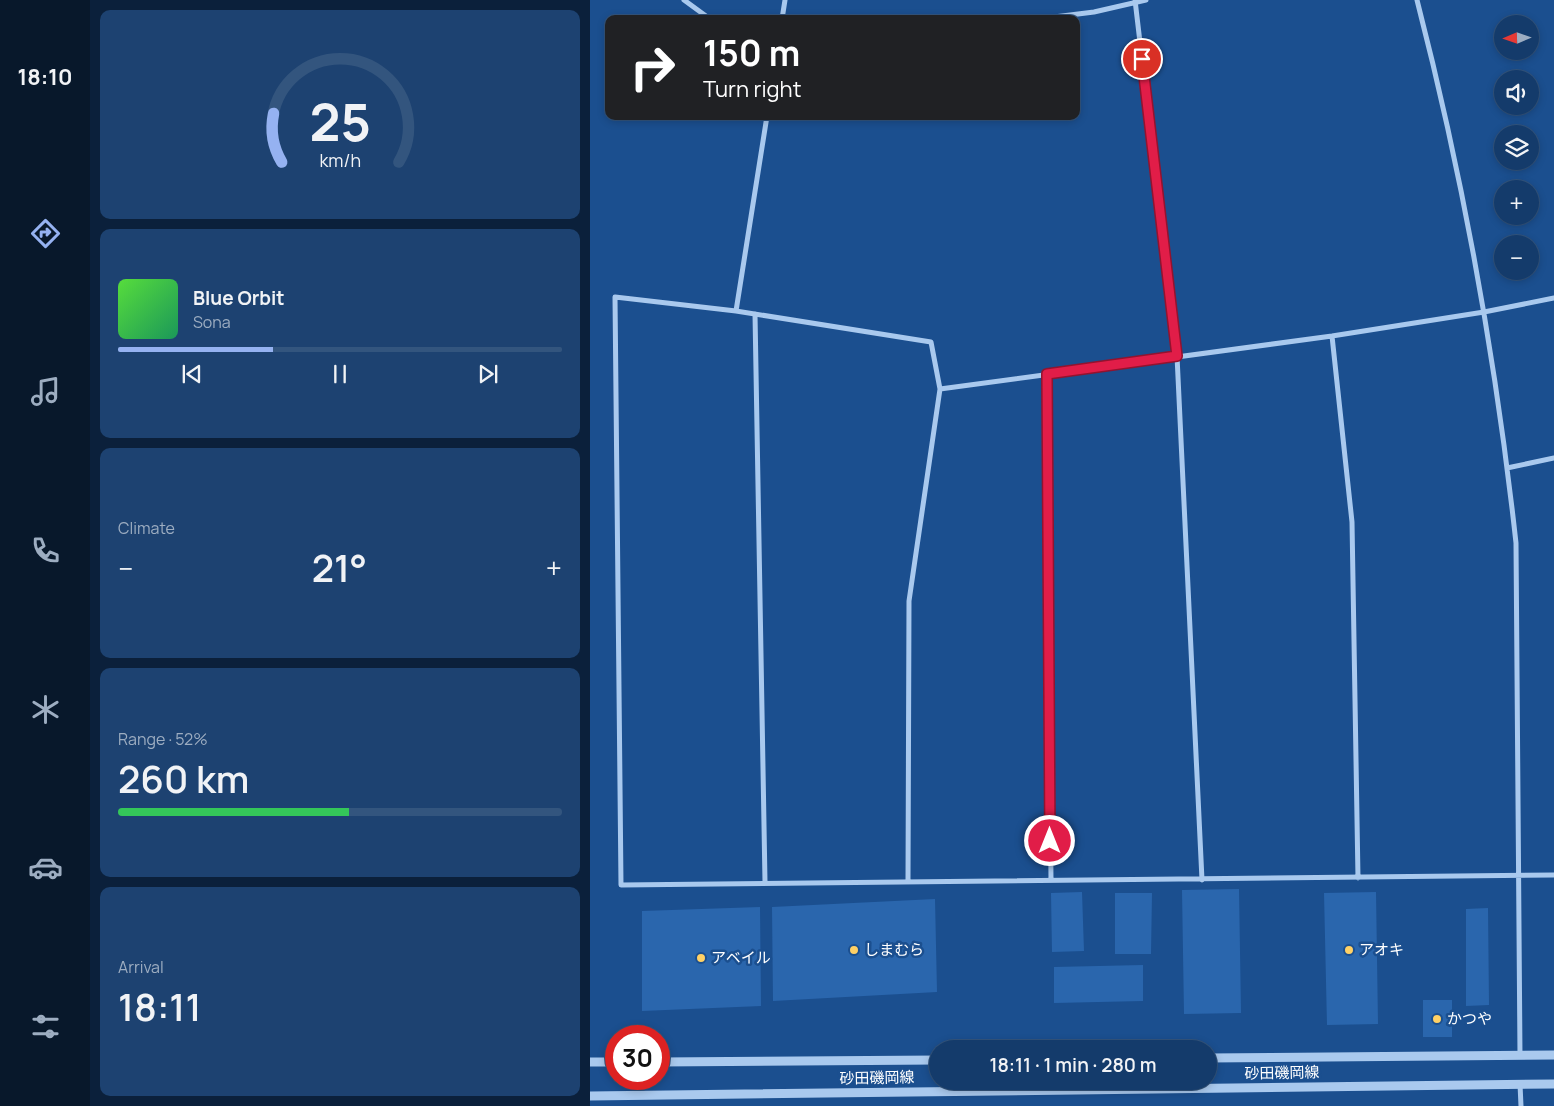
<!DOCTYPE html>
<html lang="en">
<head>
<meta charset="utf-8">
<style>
	:root { --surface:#143b6b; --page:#1d4271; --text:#f1f3f6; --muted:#9dadc1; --line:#33557e; --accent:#95b2f1 }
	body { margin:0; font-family:Manrope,"Noto Sans JP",sans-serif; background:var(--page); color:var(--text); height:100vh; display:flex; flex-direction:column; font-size:19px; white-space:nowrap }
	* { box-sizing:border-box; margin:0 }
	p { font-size:16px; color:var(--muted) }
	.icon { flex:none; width:28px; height:28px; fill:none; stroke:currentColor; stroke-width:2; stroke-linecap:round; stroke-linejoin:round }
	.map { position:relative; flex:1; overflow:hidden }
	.drawer { display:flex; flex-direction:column; gap:10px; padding:10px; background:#0b203b; width:500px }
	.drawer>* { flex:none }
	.hud { position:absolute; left:15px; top:15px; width:475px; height:105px; border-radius:10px; box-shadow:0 2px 8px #0003,0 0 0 1px var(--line); background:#202124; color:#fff; overflow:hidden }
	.needle { width:32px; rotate:268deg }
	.buttons { position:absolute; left:904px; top:15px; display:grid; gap:10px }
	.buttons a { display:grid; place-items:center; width:45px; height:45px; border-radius:50%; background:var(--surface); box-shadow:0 2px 8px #0003,0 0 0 1px var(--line); font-size:25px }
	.speed { position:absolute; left:15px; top:1025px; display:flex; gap:10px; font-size:25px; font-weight:700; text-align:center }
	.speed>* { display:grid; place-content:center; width:65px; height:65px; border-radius:50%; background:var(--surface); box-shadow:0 2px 8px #0003,0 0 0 1px var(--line); line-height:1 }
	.speed .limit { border:8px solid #d22; background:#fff; color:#111 }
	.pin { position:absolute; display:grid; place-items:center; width:42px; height:42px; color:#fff; margin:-21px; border:2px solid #fff; border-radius:50%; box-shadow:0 1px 5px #0007 }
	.me { position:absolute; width:55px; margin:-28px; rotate:0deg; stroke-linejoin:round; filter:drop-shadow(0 0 4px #0008) }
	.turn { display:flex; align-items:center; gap:18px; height:105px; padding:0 15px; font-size:22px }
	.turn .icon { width:65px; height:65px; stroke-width:2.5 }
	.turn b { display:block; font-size:35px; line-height:42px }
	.big { font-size:38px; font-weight:600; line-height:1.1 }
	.drawer .card { flex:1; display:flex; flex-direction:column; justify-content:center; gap:8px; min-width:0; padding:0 18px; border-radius:10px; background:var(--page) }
	.drawer .dial { align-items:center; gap:0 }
	.dial svg { height:130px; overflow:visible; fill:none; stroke:var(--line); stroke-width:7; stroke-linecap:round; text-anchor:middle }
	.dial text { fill:var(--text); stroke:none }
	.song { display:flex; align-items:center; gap:15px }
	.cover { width:60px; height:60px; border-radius:8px; background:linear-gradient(135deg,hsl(110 70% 55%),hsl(150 70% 35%)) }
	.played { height:5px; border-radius:2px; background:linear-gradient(90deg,var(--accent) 35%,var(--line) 35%) }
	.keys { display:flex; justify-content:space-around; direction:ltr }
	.heat { display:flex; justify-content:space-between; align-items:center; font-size:28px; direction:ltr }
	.charge { height:8px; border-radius:4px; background:linear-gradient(90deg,#34c759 52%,var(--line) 0) }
	.trip { position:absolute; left:339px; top:1040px; width:288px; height:50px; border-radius:25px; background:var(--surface); box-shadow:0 2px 8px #0003,0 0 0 1px var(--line); font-weight:600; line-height:50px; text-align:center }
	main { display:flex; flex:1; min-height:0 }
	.menu { display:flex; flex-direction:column; width:90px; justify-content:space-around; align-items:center; background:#08182b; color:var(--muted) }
	.menu .icon { width:35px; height:35px }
	.menu .active { color:var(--accent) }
	.menu b { font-size:22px; color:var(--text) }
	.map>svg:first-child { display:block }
</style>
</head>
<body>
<main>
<nav class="menu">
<b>18:10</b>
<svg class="icon active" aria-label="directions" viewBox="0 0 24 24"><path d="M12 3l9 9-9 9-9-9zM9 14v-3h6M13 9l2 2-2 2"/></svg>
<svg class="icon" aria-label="music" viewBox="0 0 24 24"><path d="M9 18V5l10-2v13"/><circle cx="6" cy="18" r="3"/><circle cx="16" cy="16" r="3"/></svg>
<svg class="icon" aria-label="phone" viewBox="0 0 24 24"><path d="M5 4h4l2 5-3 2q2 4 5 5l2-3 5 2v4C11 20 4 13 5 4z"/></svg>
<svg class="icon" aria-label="climate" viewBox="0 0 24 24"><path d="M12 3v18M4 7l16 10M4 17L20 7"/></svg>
<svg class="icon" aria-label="car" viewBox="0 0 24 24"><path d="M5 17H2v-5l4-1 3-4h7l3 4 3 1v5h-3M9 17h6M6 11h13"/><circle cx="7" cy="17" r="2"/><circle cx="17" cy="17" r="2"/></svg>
<svg class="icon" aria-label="filters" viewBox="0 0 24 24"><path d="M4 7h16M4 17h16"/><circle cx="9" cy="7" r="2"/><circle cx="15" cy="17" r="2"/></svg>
</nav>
<section class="drawer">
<div class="card dial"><svg viewBox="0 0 100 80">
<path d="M14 69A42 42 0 1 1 86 69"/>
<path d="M14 69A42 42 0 0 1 9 39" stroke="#95b2f1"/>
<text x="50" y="56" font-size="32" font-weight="700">25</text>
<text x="50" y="72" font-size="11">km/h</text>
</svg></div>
<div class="card">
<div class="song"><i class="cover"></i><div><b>Blue Orbit</b><p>Sona</p></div></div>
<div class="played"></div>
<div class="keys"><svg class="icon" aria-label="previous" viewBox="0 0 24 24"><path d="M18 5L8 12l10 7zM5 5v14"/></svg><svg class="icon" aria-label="pause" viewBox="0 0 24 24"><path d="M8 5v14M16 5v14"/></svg><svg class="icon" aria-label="next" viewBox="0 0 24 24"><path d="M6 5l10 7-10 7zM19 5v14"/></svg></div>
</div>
<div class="card"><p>Climate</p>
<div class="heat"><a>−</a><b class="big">21°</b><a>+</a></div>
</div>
<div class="card"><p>Range · 52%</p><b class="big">260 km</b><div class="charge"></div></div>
<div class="card"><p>Arrival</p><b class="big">18:11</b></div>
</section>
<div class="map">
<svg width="964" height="1106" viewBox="0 0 964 1106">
	<rect width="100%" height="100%" fill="#1b4f8f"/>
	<path fill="#2a66ad" d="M 649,889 L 651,1013 L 594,1014 L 592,890 Z
		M 492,892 L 494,951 L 462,952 L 461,893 Z
		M 786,892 L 788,1024 L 737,1025 L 734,893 Z
		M 525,893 L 562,893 L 561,954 L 525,954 Z
		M 345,899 L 347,992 L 183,1001 L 182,907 Z
		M 170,907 L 171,1006 L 52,1011 L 52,911 Z
		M 898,908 L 899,1005 L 876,1006 L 876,909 Z
		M 553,965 L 553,1001 L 464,1003 L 464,967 Z
		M 833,1000 L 862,1000 L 862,1037 L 833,1037 Z"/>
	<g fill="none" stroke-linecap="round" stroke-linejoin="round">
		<path stroke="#a9c9ee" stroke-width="5" d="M 94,0 L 120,19
			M 545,0 L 587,356 L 612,880
			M 827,0 C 873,178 906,361 926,543 L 930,1056
			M 192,19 L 195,0
			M 448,19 L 504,12 L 556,0
			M 146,311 L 177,116
			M 165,314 L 175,882
			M 742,336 L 762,522 L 768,878
			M 457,374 L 461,880
			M 350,389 L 742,336 L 894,312 L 964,298
			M 917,468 L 964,458
			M 318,882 L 319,601 L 350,389 L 341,342 L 146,311 L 25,297 L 31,885 L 964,875
			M 930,1084 L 931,1106"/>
		<path stroke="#a9c9ee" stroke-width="9" d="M 618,1058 L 964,1055
			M 0,1062 L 26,1062
			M 69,1062 L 348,1060
			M 0,1096 L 964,1084"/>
	</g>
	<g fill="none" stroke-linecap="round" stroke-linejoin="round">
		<defs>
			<path id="route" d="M 460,841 L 457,374 L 587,356 L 552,59"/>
		</defs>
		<use href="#route" stroke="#92132f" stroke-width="12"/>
		<use href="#route" stroke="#e11d48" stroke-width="9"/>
	</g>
	<g fill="#ffd166" stroke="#1b4f8f" stroke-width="2">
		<circle cx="264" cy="950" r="5"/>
		<circle cx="759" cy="950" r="5"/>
		<circle cx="111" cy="958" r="5"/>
		<circle cx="847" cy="1019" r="5"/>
	</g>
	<g text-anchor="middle" stroke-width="5" stroke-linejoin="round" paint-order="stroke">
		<g font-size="15" fill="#fff" stroke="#1b4f8f" text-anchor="start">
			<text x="274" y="955">しまむら</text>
			<text x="769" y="955">アオキ</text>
			<text x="121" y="963">アベイル</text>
			<text x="857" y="1024">かつや</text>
		</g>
		<g font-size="15" fill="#fff" stroke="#1b4f8f">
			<text transform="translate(692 1073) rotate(-1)" y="5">砂田磯岡線</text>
			<text transform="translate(287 1078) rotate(-1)" y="5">砂田磯岡線</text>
		</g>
	</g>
</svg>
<div class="buttons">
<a><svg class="needle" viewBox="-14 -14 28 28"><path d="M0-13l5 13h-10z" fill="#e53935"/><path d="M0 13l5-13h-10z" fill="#9dadc1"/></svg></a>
<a><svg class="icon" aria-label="sound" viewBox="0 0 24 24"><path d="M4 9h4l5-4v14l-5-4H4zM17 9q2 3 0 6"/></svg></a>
<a><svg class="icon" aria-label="layers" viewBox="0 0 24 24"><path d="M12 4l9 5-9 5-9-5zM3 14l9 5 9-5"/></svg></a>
<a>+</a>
<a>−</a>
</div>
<div class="speed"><div class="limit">30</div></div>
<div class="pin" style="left:552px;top:59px;background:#d93025"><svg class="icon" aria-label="arrive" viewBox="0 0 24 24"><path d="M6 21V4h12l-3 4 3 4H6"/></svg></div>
<svg class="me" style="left:460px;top:841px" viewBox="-20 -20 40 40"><circle r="17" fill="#e11d48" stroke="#fff" stroke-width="3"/><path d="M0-11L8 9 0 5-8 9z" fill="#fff"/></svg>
<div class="trip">18:11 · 1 min · 280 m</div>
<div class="hud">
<div class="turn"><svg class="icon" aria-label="right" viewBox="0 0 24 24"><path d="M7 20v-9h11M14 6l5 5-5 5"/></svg><div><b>150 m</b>Turn right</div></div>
</div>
</div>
</main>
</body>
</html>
